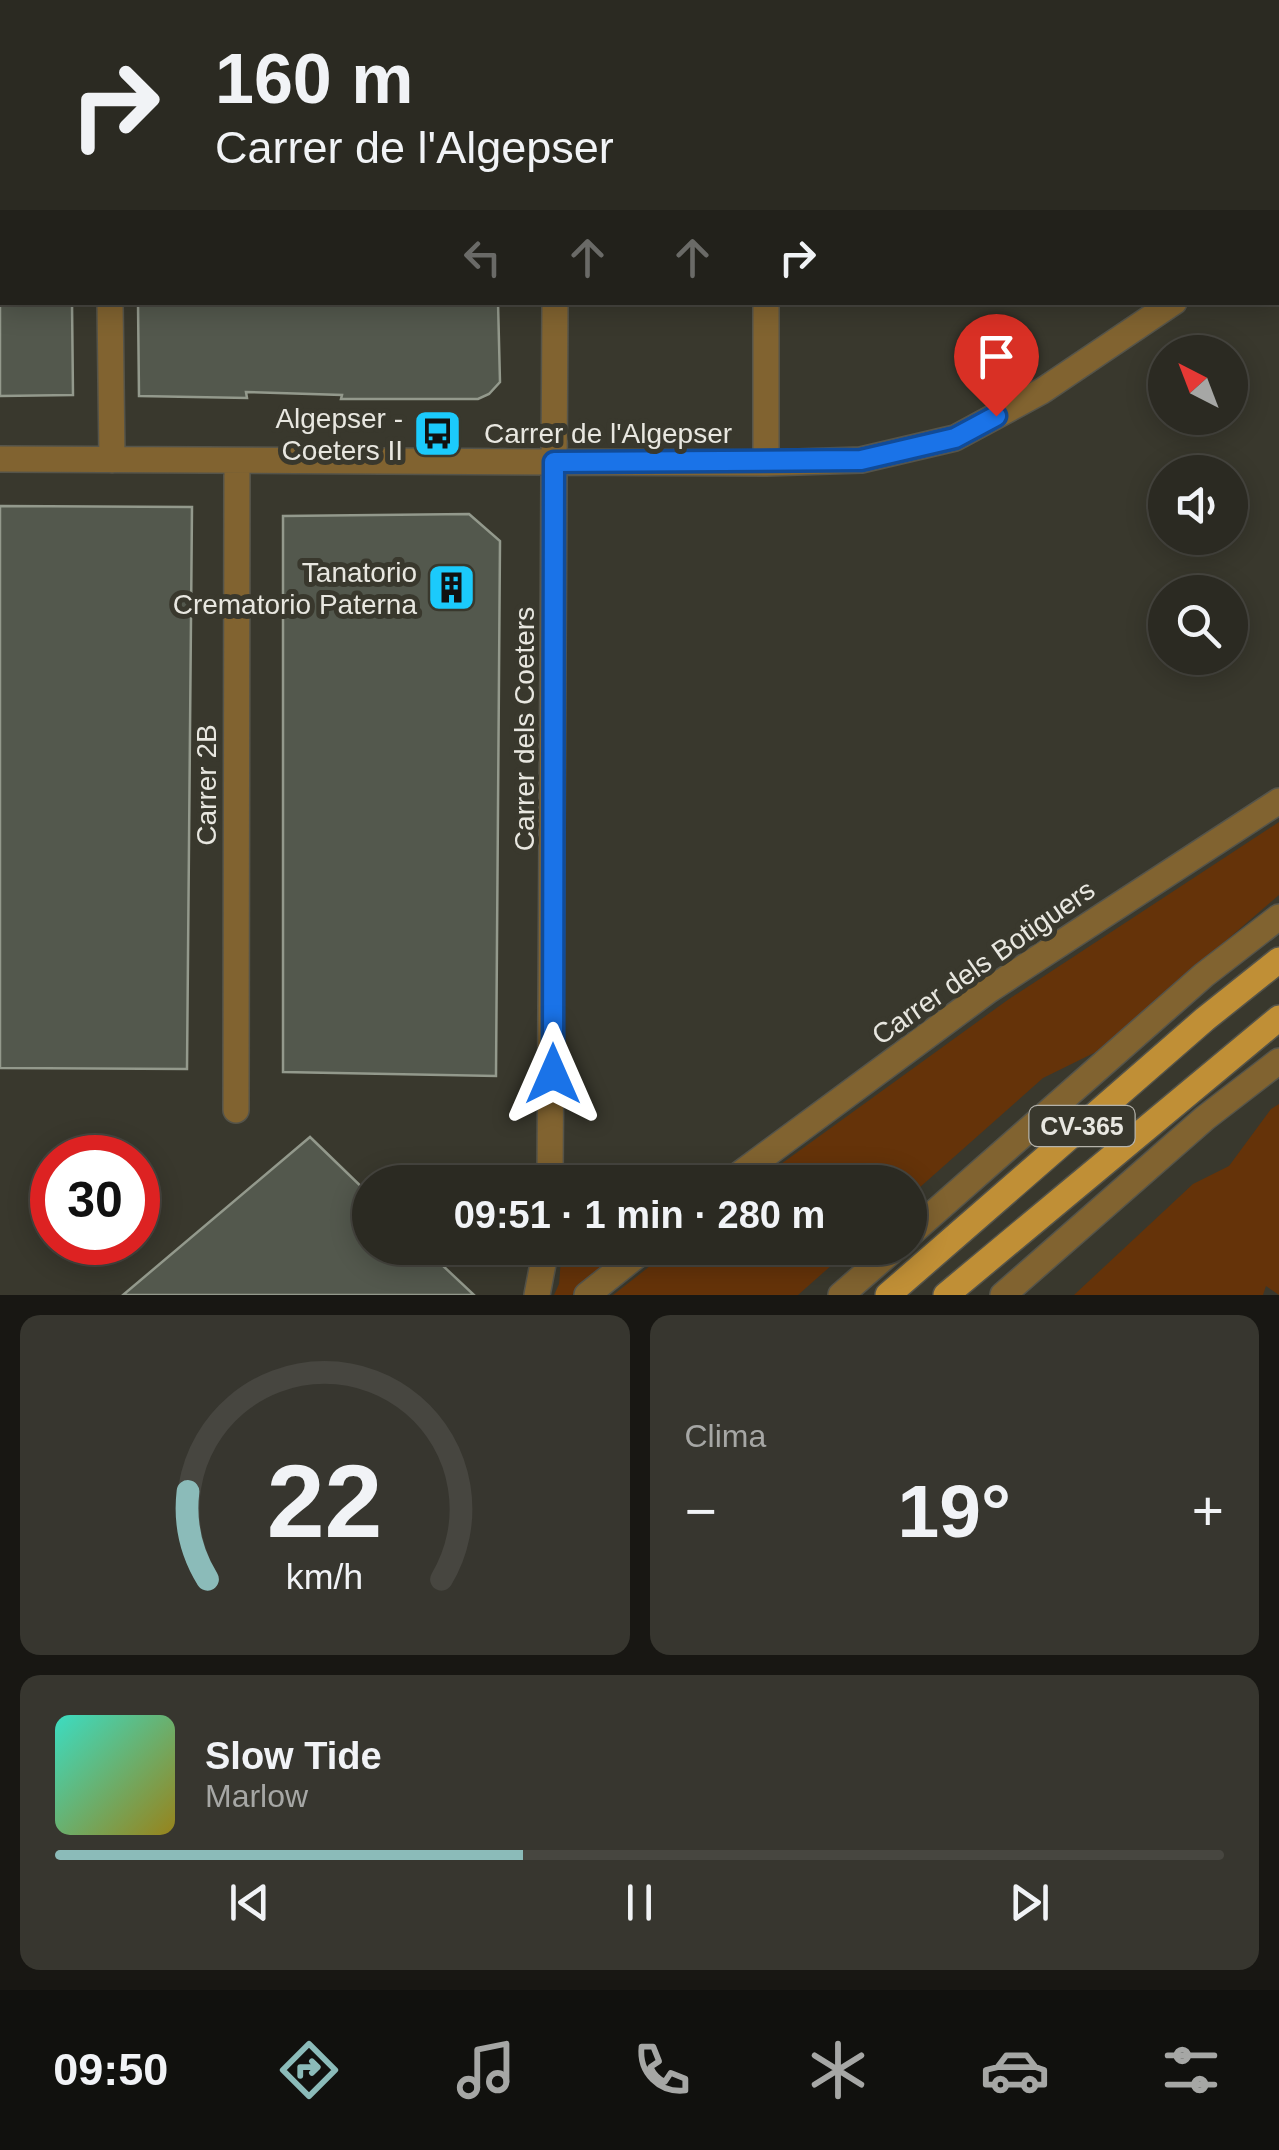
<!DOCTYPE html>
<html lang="es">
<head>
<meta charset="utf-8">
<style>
	:root { --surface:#2b2a22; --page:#37362f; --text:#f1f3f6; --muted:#a6a7a5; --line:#474640; --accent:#8bbbb9 }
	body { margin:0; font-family:Arial,sans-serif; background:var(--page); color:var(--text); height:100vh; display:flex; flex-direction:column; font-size:38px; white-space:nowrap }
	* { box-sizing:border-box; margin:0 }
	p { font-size:32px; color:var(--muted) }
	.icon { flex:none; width:55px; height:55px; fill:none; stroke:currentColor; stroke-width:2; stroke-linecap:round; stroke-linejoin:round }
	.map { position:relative; height:1295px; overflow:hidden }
	.sheet { display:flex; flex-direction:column; gap:20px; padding:20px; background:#181713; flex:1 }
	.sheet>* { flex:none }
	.hud { position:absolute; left:0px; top:0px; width:1280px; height:305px; box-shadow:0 5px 25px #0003,0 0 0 2px var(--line); background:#2b2a22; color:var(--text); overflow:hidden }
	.needle { width:65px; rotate:318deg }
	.buttons { position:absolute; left:1148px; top:335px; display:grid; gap:20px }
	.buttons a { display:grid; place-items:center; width:100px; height:100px; border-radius:50%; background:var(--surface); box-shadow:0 5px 25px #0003,0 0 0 2px var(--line); font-size:50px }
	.speed { position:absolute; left:30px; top:1135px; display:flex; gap:20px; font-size:50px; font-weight:700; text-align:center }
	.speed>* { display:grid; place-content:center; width:130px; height:130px; border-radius:50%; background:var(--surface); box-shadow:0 5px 25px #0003,0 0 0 2px var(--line); line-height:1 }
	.speed .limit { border:15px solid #d22; background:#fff; color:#111 }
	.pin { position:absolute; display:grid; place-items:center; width:85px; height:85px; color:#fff; margin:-102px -42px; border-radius:50% 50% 50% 0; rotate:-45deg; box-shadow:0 0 10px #0007 }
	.pin .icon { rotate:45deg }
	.me { position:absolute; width:110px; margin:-55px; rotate:0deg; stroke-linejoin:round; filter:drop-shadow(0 0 8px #0008) }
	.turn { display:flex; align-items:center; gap:35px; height:210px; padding:0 50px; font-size:45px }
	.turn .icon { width:130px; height:130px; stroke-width:2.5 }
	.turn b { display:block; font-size:70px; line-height:85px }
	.lanes { display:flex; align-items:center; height:95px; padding:0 50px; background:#0003; justify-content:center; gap:50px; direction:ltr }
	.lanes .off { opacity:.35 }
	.big { font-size:75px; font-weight:700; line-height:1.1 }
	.sheet .widget { flex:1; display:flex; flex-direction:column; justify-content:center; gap:15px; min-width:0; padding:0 35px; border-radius:20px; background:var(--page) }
	.sheet .dial { align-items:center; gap:0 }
	.dial svg { height:260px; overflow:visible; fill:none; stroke:var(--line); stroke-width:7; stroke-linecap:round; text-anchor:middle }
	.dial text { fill:var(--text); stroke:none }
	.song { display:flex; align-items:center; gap:30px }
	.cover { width:120px; height:120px; border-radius:15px; background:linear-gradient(135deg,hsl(170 70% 55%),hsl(50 70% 35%)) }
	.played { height:10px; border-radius:5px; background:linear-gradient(90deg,var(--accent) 40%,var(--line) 40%) }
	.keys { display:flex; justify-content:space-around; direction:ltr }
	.heat { display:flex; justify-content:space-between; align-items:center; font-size:55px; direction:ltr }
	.sheet .tiles { flex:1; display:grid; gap:20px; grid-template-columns:1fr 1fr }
	.widget:last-child { grid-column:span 2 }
	.trip { position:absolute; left:352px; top:1165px; width:575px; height:100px; border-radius:50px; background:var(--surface); box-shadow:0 5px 25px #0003,0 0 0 2px var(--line); font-weight:700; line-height:100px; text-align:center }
	.dock { display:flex; height:160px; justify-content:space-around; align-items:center; background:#11110e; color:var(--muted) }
	.dock .icon { width:70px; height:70px }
	.dock .on { color:var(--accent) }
	.dock b { font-size:45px; color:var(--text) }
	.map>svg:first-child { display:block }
</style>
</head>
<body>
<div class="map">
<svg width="1279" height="1295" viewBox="0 0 1279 1295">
	<rect width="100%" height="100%" fill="#39382d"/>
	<path fill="#653309" d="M 1279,822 L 1279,895 L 1098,1051 L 1043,1078 L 910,1196 L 910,1182 L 756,1182 L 1009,999 Z
		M 1279,1104 L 1279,1295 L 1266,1286 L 1263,1295 L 1074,1295 L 1193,1184 L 1229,1166 L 1271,1109 Z
		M 562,1248 L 630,1248 L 572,1295 L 554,1295 L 559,1284 Z
		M 673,1248 L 851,1248 L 798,1295 L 613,1295 Z"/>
	<path fill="#53584d" stroke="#93998c" stroke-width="2.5" d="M 0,302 L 72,302 L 73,395 L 0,396 Z
		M 138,302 L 498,302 L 500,382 L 489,394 L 478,399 L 341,399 L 342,395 L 246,392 L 247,398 L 139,396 Z
		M 0,506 L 192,507 L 187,1069 L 0,1068 Z
		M 469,514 L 500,541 L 496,1076 L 283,1072 L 283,516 Z
		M 310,1137 L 370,1195 L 370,1248 L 424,1248 L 474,1295 L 123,1295 Z"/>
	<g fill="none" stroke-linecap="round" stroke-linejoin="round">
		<defs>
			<path id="minor" d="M 107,0 L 107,2
				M 765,0 L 765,2
				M 557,2 L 557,0
				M 1278,234 L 1279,233
				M 110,302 L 112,460
				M 0,459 L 766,463 L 861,460 L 955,438 L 1042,391 L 1174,302
				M 766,463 L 766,302
				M 236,1110 L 237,461
				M 550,1182 L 555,302
				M 729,1182 L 989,990 L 1279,801
				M 910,1234 L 1204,975 L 1279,917
				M 537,1295 L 546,1248
				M 587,1295 L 646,1248
				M 841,1295 L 895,1248
				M 1003,1295 L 1205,1118 L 1279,1061"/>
			<path id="major" d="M 888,1295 L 1205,1019 L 1279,960
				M 946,1295 L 1279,1018"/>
		</defs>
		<use href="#minor" stroke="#55544a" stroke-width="28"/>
		<use href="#major" stroke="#55544a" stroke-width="28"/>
		<use href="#minor" stroke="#816330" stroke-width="25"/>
		<use href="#major" stroke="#c08f36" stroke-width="25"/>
	</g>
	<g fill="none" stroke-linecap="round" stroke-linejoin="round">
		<defs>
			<path id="route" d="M 553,1074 L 554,462 L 861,460 L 955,438 L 996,416"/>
		</defs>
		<use href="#route" stroke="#114b97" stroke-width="25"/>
		<use href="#route" stroke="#1a73e8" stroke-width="18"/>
	</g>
	<defs>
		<symbol id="bus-square" viewBox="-11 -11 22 22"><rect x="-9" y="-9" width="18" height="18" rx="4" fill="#1bcafc" stroke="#39382d"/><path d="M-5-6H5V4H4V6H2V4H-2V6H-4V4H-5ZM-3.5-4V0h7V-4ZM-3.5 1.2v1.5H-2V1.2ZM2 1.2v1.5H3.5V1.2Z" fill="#111"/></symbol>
		<symbol id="building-square" viewBox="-11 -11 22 22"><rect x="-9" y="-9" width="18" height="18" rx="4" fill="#1bcafc" stroke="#39382d"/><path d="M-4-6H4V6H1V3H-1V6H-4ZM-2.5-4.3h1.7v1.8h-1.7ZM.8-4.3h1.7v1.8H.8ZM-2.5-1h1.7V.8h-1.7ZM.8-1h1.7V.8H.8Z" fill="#111"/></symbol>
	</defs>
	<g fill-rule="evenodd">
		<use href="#bus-square" x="410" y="406" width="55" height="55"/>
		<use href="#building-square" x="424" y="560" width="55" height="55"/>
	</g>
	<g text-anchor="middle" stroke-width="10" stroke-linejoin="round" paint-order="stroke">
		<rect fill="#39382d" stroke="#b4b2aa" stroke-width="2.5" x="1029.5" y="1106" width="105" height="40" rx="8"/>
		<g font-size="25" font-weight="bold" fill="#e8e7e0">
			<text x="1082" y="1135">CV-365</text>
		</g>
		<g font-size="28" fill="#e8e7e0" stroke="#39382d" text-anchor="end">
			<text x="403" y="428">Algepser -<tspan x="403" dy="32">Coeters II</tspan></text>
			<text x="417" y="582">Tanatorio<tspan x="417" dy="32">Crematorio Paterna</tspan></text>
		</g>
		<g font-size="28" fill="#e8e7e0" stroke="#39382d">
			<text x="608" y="443">Carrer de l'Algepser</text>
			<text transform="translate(524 729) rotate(-90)" y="10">Carrer dels Coeters</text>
			<text transform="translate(206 785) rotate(-90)" y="10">Carrer 2B</text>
			<text transform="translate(983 962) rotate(-35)" y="10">Carrer dels Botiguers</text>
		</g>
	</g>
</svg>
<div class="buttons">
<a><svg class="needle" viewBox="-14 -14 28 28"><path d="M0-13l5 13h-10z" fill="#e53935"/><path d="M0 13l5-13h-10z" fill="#a6a7a5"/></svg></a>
<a><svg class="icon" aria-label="sound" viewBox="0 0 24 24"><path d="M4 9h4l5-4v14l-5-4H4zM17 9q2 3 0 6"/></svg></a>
<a><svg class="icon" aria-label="search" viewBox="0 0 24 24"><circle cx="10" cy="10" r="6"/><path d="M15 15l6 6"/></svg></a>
</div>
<div class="speed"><div class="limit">30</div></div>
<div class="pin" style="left:996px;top:416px;background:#d93025"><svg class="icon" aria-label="arrive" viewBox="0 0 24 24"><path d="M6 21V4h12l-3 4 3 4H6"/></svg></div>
<svg class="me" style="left:553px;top:1074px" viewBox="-20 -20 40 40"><path d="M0-17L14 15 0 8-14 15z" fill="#1a73e8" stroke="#fff" stroke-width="4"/></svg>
<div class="trip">09:51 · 1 min · 280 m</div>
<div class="hud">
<div class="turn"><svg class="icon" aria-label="right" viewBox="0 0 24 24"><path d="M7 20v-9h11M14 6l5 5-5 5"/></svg><div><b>160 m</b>Carrer de l'Algepser</div></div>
<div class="lanes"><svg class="icon off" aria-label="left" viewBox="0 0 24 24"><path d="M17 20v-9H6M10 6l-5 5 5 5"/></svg><svg class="icon off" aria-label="ahead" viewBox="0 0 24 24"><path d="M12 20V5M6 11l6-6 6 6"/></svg><svg class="icon off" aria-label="ahead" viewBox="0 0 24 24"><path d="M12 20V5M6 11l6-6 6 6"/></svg><svg class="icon" aria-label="right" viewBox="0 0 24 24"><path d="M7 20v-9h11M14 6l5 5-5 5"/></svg></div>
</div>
</div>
<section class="sheet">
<div class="tiles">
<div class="widget dial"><svg viewBox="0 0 100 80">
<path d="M14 69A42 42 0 1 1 86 69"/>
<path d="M14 69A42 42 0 0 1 8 42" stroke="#8bbbb9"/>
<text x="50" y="56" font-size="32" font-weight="700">22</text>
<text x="50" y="72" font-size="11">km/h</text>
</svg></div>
<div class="widget"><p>Clima</p>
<div class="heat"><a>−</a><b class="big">19°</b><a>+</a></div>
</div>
<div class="widget">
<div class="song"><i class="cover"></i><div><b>Slow Tide</b><p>Marlow</p></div></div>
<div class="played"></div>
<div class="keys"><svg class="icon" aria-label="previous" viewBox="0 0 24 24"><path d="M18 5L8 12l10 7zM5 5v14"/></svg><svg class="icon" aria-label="pause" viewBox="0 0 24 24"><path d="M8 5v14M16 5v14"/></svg><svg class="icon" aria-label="next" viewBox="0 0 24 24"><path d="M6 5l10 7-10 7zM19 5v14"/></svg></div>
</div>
</div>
</section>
<nav class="dock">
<b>09:50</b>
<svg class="icon on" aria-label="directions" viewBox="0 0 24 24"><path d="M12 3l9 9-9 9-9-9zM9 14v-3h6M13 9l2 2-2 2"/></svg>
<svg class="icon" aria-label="music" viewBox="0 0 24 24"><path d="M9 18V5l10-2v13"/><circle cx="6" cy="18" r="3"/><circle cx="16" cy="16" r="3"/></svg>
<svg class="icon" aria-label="phone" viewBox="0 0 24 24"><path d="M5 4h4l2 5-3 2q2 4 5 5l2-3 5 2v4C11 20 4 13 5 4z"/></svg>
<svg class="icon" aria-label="climate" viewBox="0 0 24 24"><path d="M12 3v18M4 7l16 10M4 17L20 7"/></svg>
<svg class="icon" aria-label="car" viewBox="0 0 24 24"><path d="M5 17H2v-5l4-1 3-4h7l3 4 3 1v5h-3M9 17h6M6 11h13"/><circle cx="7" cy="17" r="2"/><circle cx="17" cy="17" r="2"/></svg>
<svg class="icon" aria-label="filters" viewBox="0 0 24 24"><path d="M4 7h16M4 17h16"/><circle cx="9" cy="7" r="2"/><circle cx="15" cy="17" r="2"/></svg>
</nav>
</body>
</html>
